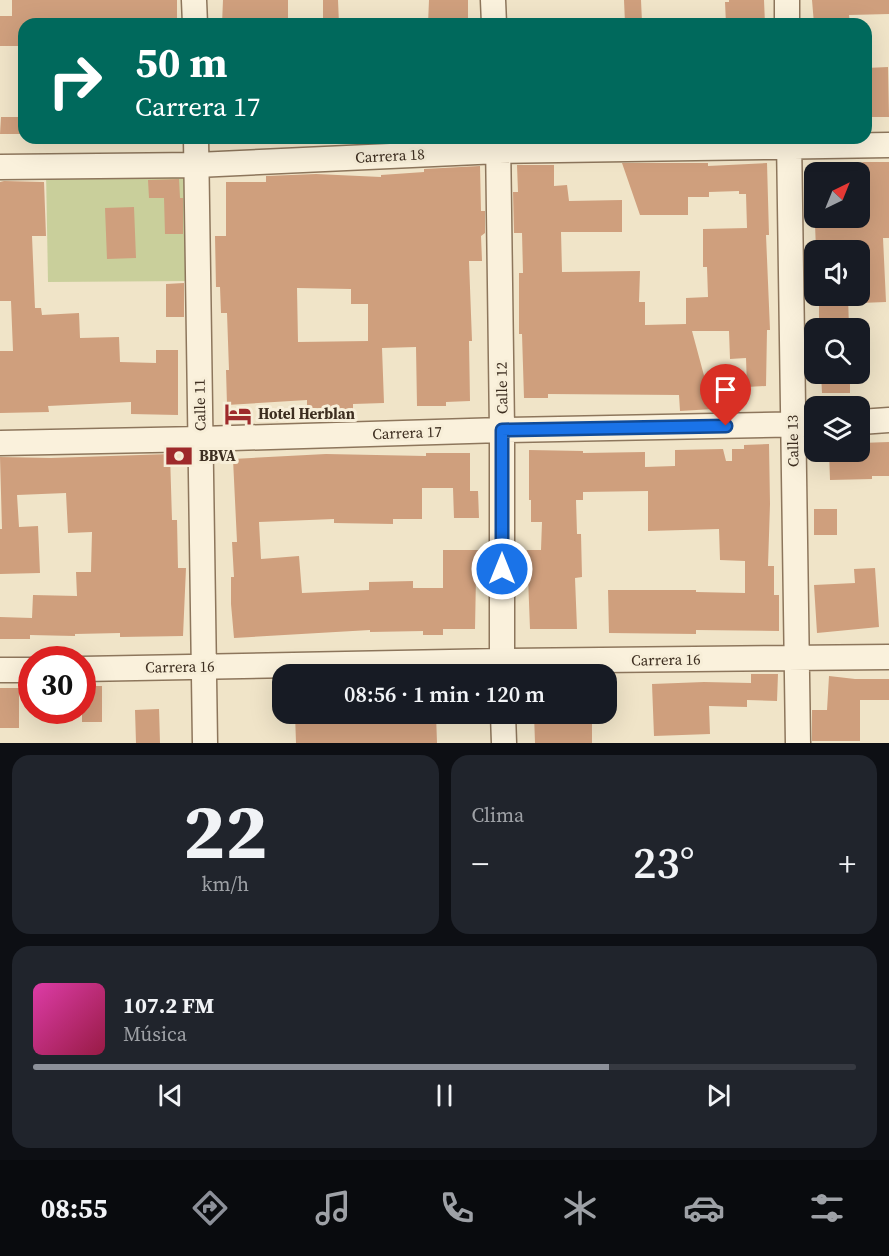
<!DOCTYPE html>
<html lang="es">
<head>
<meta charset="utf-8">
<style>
	:root { --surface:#171b24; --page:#20242c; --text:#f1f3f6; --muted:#9ea1a6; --line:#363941; --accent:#8c9099 }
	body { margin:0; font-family:"Source Serif 4",serif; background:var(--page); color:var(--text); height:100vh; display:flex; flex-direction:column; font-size:22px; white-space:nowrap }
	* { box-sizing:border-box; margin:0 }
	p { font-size:20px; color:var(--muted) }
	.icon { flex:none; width:33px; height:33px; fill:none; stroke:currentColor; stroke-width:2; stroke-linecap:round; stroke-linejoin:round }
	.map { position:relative; height:743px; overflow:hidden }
	.sheet { display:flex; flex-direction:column; gap:12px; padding:12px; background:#0d0f14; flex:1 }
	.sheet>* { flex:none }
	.guide { position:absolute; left:18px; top:18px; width:854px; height:126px; border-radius:18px; box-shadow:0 6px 24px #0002; background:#00695c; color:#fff; overflow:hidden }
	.needle { width:39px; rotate:43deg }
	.tools { position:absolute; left:804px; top:162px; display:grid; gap:12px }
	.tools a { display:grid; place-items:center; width:66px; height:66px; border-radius:12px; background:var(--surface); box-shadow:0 6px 24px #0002; font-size:30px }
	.speed { position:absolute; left:18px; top:646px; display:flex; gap:12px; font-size:30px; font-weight:700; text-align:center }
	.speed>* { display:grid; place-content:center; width:78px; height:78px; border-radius:50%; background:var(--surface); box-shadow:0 6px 24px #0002; line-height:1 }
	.speed .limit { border:9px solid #d22; background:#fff; color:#111 }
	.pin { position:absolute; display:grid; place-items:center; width:51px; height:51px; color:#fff; margin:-62px -26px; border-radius:50% 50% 50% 0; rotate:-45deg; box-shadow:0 0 6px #0007 }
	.pin .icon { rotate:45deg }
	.me { position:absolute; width:66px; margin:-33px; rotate:0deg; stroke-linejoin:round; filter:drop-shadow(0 0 4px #0008) }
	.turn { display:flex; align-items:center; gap:21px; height:126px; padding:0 18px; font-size:27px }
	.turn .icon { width:78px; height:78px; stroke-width:2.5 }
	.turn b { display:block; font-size:42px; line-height:51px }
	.big { font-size:45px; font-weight:600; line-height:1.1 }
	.sheet .tile { flex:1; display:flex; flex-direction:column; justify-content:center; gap:9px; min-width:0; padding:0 21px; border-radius:18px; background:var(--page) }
	.sheet .dial { align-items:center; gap:0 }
	.dial b { font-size:78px; line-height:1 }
	.song { display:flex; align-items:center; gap:18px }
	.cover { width:72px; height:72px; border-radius:9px; background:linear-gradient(135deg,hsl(320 70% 55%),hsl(340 70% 35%)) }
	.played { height:6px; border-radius:3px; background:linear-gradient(90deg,var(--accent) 70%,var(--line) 70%) }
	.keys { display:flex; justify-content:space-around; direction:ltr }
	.heat { display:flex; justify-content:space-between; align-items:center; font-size:33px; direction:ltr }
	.sheet .tiles { flex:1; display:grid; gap:12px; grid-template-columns:1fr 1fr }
	.tile:last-child { grid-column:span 2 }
	.trip { position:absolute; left:272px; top:664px; width:345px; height:60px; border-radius:18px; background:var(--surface); box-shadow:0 6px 24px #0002; font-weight:600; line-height:60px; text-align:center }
	.tabs { display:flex; height:96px; justify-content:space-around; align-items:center; background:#090b0e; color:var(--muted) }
	.tabs .icon { width:42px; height:42px }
	.tabs .active { color:var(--accent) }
	.tabs b { font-size:27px; color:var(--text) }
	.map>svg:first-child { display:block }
</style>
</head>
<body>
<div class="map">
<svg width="889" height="743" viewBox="0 0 889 743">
	<rect width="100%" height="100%" fill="#f0e4c8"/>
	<path fill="#c9cf9b" d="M 46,171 L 190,172 L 192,281 L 48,282 Z"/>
	<path fill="#cf9f7d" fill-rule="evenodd" d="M 12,0 L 177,0 L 177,23 L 24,24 L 24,46 L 0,46 L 0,16 L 12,16 Z
		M 223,0 L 288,0 L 288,24 L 222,24 Z
		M 323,0 L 338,0 L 339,24 L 323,24 Z
		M 429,0 L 468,0 L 468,24 L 428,24 Z
		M 624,0 L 641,0 L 642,22 L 625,23 Z
		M 729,0 L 764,0 L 765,24 L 726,24 L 725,2 L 729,2 Z
		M 812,0 L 889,0 L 889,14 L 849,15 L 850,24 L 814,24 Z
		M 888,67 L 889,117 L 866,117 L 866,68 Z
		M 1,117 L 24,117 L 24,134 L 0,134 Z
		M 864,162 L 889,162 L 889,238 L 883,238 L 886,302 L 860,303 L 860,250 L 816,250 L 815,224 L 860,223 L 860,163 Z
		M 622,163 L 708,163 L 708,166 L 767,163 L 769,235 L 766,235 L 770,330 L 767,330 L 766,386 L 747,387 L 746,358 L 730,359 L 729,331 L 692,331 L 713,409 L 680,411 L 679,395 L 548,394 L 548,398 L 524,398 L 522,334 L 519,334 L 519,273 L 523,273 L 522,233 L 514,233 L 513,192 L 518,192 L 517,165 L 554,165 L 554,186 L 567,185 L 569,201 L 622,200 L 622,232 L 561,232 L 562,272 L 640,271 L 639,302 L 645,302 L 645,325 L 686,324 L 686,298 L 708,297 L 707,267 L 703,267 L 703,229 L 747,228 L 746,194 L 739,194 L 739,191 L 709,192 L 709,197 L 688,197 L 688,215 L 640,215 Z
		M 480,166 L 481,211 L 485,211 L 485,233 L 481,236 L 482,261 L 469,261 L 472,341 L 469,341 L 470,401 L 446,402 L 446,406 L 417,406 L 416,347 L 382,348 L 384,403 L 353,404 L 353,417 L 331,417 L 331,408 L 307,408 L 307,400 L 227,405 L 226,370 L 229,370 L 227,313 L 221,313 L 220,287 L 216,287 L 215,236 L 226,236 L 226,182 L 266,182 L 266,176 L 316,174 L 381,177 L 381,175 L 424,172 L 424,169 ZM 297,288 L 351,289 L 351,304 L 368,304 L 368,341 L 298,342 Z
		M 179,179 L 180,198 L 183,198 L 183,234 L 165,234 L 164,198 L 149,198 L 148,180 Z
		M 4,181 L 44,182 L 46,236 L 32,236 L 35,308 L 41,308 L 42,315 L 79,313 L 80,338 L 119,337 L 120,362 L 156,363 L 156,350 L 178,350 L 178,415 L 131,414 L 131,402 L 48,406 L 49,412 L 0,413 L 0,351 L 13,351 L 11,301 L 0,301 L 0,182 Z
		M 134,207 L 136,258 L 107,259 L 105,208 Z
		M 184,283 L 184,317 L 166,317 L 166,284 Z
		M 819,296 L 848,296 L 849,328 L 819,328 Z
		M 821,374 L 850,374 L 850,393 L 822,393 Z
		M 889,442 L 889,476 L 872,476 L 872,479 L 830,480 L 829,452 L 860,452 L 860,443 Z
		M 769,444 L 770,504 L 768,566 L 774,566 L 774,595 L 779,595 L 779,631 L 696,630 L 696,634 L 609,633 L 608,590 L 696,590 L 696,592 L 745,593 L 745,561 L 720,560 L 719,529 L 648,531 L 648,491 L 583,492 L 583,500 L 576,500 L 577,534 L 581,534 L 582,577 L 575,578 L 577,629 L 530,629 L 527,550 L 541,550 L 542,522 L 531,522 L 531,500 L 529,500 L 529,450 L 583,451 L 583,453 L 645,452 L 645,467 L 675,466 L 675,450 L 723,449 L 726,461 L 732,461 L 732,449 L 744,449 L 744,445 Z
		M 426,453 L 470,453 L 470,491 L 478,491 L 479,518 L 454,518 L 453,488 L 422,488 L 422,519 L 393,519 L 393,524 L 334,523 L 334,519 L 259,522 L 261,559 L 299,556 L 302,593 L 369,590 L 369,582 L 413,581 L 413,588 L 443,588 L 443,550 L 480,550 L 480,576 L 476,576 L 475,629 L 443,629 L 443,635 L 423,635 L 423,631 L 370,632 L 370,630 L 234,638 L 231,604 L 231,577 L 234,577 L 232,542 L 237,542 L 233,459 L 326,454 L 426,456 Z
		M 170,454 L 172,520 L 177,520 L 178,568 L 186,568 L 183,636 L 120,637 L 120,633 L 75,634 L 75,636 L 30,635 L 30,639 L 0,639 L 0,617 L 32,618 L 33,595 L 77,596 L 76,572 L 91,572 L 92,532 L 68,533 L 66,493 L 17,495 L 19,527 L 38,526 L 40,573 L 0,574 L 0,529 L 2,529 L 0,457 L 51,458 Z
		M 814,509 L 837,509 L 837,535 L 814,535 Z
		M 875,568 L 879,627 L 817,633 L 814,585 L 855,583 L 854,569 Z
		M 751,674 L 778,674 L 777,701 L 747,700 L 747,707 L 709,706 L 710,734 L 654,736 L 652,684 L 704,682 L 751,683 Z
		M 829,676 L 855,679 L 889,679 L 889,700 L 860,700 L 860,741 L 812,741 L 812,710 L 827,710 Z
		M 82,686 L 102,686 L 102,722 L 82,722 Z
		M 0,688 L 19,688 L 19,728 L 0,728 Z
		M 159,709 L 160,743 L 136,743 L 135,710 Z
		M 295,714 L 436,714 L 437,743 L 296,743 Z
		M 534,714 L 592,714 L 592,743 L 535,743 Z"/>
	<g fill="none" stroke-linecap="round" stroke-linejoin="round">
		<defs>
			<path id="minor" d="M 194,0 L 195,24
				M 493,0 L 494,24
				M 787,0 L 787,24
				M 196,138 L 205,743
				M 498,138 L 502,430 L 502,675
				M 789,138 L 798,743
				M 0,167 L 197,165 L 499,151 L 889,145
				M 860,422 L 889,420
				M 0,443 L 201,439 L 502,430 L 814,424
				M 82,669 L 502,661 L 889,657
				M 0,670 L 32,670
				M 503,714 L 504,743"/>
		</defs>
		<use href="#minor" stroke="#8d765c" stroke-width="27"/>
		<use href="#minor" stroke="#faf1dc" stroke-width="24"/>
	</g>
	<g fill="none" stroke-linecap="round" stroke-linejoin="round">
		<defs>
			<path id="route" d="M 502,569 L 502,430 L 726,426"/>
		</defs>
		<use href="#route" stroke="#114b97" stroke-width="15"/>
		<use href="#route" stroke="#1a73e8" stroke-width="10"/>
	</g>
	<defs>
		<symbol id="hotel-bare" viewBox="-9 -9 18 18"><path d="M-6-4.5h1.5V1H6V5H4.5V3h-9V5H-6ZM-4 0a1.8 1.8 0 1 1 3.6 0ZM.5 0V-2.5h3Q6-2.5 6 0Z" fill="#9e2a2b" stroke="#f7eed8" stroke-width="2.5" paint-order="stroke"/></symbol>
		<symbol id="bank-bare" viewBox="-9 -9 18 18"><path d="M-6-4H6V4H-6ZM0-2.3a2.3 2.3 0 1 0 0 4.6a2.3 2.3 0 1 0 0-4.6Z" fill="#9e2a2b" stroke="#f7eed8" stroke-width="2.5" paint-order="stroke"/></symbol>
	</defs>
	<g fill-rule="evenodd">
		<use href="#hotel-bare" x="219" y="395" width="38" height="38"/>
		<use href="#bank-bare" x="160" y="437" width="38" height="38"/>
	</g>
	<g text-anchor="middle" stroke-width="6" stroke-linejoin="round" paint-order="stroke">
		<g font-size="15" fill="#3d2e20" stroke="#f7eed8">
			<text transform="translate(390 156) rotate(-3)" y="5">Carrera 18</text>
			<text transform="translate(502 388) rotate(-91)" y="5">Calle 12</text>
			<text transform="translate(200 405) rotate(-91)" y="5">Calle 11</text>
			<text transform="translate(407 433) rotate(-2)" y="5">Carrera 17</text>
			<text transform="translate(793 441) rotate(-91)" y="5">Calle 13</text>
			<text transform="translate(666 660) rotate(-1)" y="5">Carrera 16</text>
			<text transform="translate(180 667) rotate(-1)" y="5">Carrera 16</text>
		</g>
		<g font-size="15" font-weight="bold" fill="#3d2e20" stroke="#f7eed8" text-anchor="start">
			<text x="258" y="419">Hotel Herblan</text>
			<text x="199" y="461">BBVA</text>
		</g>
	</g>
</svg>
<div class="tools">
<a><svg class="needle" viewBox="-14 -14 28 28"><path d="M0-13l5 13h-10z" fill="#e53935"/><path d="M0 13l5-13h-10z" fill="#9ea1a6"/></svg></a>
<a><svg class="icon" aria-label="sound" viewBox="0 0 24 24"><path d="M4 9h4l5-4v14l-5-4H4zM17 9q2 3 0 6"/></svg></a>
<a><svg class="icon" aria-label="search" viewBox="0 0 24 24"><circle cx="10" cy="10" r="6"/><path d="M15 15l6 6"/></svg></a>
<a><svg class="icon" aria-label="layers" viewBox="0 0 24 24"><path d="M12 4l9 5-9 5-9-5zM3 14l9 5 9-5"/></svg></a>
</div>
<div class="speed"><div class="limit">30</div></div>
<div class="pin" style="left:726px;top:426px;background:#d93025"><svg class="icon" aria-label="arrive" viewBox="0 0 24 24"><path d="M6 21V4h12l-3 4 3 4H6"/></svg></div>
<svg class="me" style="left:502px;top:569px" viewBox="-20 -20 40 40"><circle r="17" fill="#1a73e8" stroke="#fff" stroke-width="3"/><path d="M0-11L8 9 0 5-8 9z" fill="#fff"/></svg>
<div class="trip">08:56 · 1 min · 120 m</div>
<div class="guide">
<div class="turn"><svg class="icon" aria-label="right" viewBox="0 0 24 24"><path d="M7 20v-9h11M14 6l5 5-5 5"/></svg><div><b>50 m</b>Carrera 17</div></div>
</div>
</div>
<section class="sheet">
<div class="tiles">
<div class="tile dial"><b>22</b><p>km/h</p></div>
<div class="tile"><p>Clima</p>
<div class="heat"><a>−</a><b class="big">23°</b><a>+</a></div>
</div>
<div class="tile">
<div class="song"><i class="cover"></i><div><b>107.2 FM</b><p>Música</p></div></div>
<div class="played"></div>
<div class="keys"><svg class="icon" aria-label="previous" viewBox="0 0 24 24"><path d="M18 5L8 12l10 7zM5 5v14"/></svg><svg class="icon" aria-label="pause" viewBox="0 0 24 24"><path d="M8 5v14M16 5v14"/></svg><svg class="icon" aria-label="next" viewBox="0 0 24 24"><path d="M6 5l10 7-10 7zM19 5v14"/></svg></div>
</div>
</div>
</section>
<nav class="tabs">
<b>08:55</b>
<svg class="icon active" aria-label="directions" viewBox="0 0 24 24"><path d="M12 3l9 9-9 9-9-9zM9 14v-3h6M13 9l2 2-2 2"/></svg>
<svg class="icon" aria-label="music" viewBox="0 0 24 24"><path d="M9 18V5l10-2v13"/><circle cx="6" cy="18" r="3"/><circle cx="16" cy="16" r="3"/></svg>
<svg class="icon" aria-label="phone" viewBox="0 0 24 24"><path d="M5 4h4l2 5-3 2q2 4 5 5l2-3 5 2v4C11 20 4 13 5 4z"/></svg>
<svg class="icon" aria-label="climate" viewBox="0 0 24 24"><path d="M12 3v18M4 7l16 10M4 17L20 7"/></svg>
<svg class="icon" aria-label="car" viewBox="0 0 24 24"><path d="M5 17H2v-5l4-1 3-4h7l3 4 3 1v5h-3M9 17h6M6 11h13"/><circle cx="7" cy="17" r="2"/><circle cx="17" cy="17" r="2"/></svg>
<svg class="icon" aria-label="filters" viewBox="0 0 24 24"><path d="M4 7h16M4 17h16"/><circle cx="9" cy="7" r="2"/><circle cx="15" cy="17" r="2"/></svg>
</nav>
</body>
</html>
